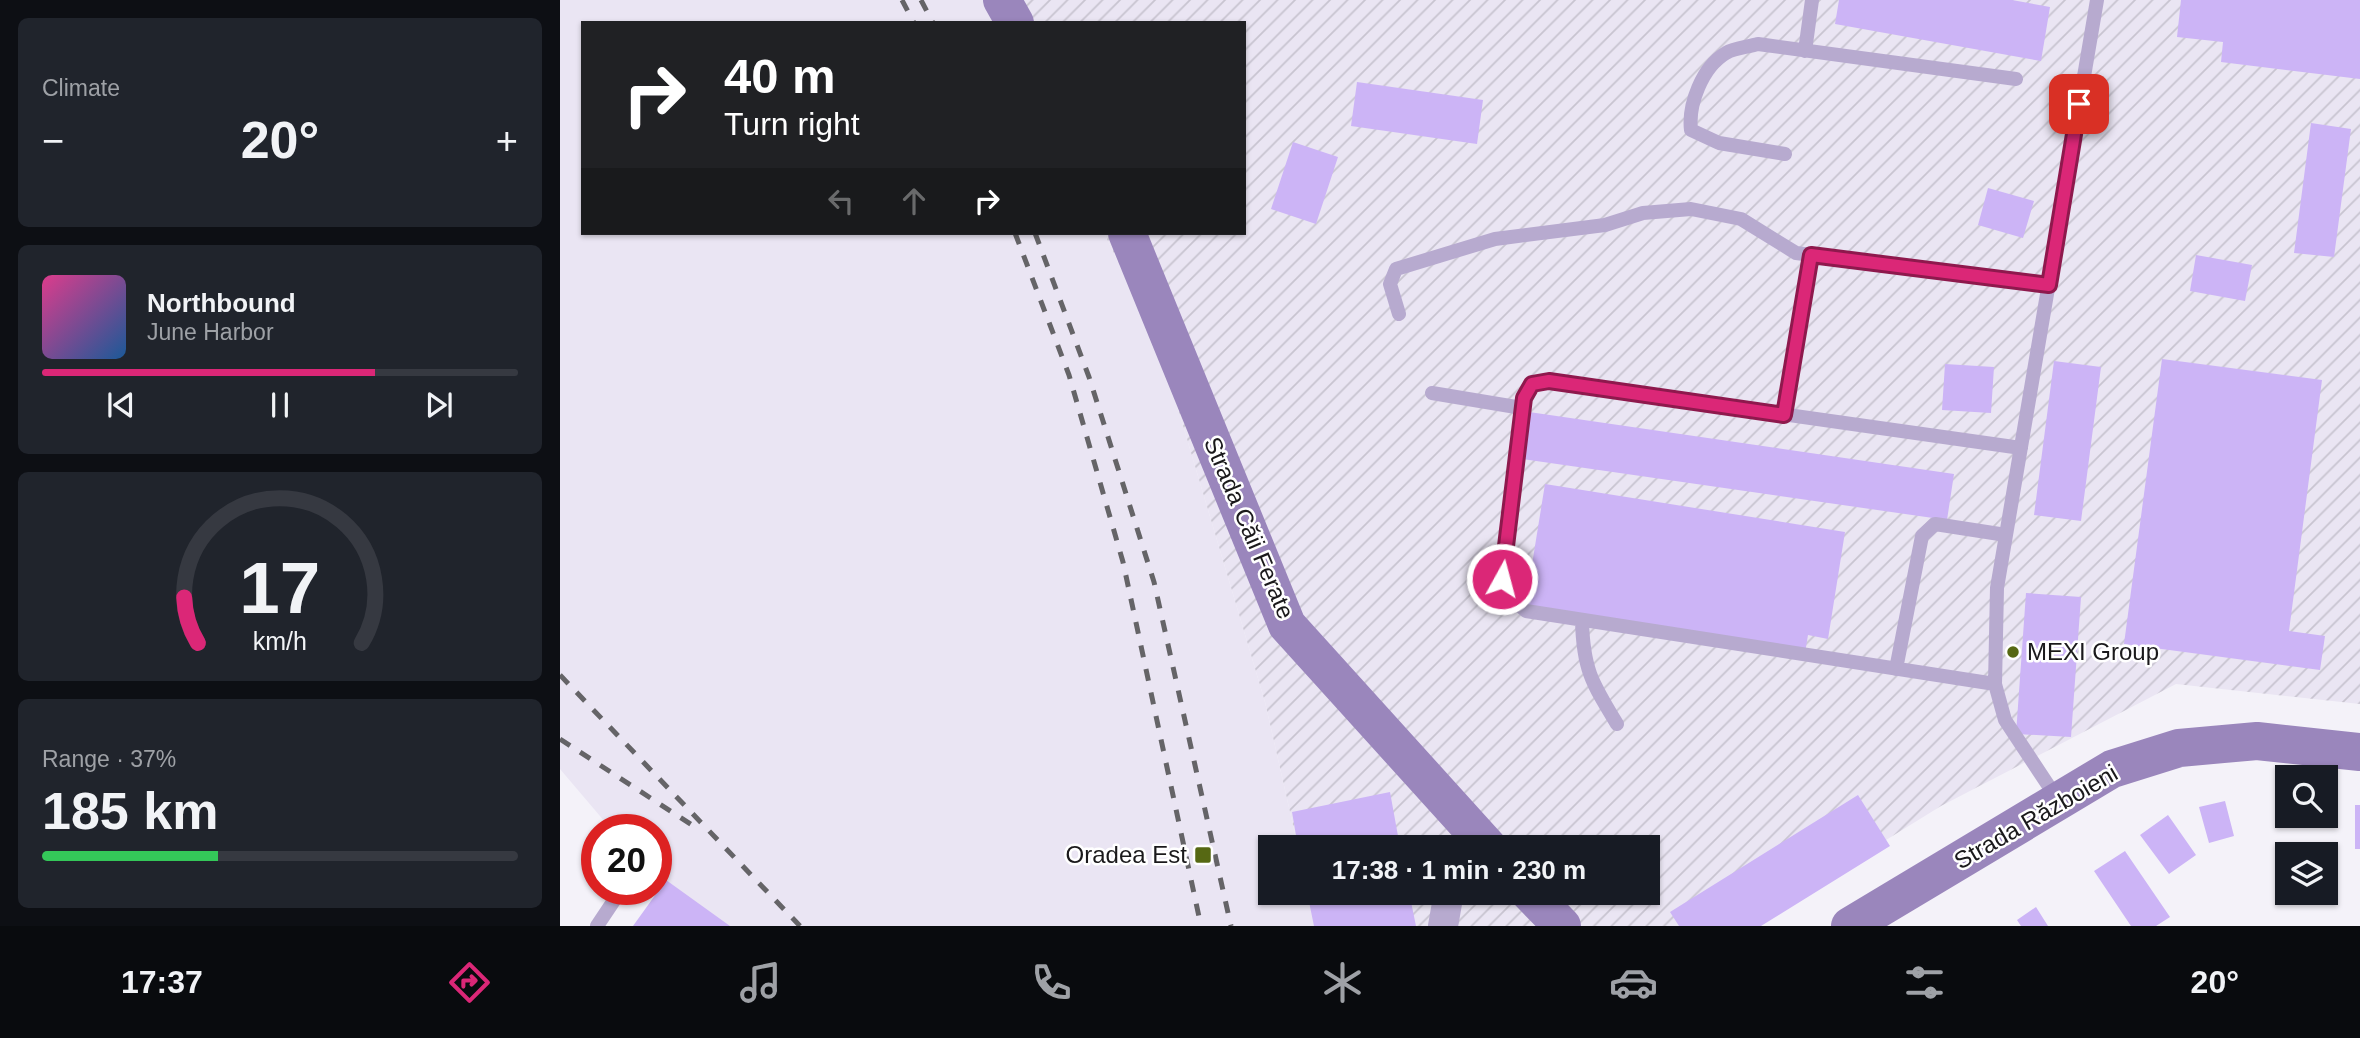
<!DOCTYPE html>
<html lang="en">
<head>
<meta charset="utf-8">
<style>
	:root { --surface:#171b24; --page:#20242c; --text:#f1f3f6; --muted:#9ea1a6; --line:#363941; --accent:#db2777 }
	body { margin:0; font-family:Arial,sans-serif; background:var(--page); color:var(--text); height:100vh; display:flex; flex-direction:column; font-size:26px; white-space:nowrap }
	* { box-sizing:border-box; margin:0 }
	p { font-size:23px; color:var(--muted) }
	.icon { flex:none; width:38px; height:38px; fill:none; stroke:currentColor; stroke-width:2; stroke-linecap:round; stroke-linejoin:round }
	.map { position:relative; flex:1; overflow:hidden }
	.drawer { display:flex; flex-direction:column; gap:18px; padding:18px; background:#0d0f14; width:560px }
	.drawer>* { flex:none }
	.top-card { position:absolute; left:21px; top:21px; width:665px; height:214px; border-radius:0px; box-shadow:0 2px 5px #0004; background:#202124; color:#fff; overflow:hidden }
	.controls { position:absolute; left:1715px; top:765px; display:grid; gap:14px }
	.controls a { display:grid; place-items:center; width:63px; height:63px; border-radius:0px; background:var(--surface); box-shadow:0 2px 5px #0004; font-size:35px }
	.speed { position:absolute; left:21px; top:814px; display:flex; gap:14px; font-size:35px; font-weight:700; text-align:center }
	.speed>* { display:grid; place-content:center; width:91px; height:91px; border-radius:50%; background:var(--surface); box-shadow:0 2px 5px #0004; line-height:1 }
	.speed .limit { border:10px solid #d22; background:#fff; color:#111 }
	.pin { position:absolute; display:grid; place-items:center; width:60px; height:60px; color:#fff; margin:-30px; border-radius:14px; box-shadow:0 4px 10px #0006 }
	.me { position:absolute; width:77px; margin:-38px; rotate:7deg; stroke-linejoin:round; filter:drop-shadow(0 0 5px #0008) }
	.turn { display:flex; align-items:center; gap:24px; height:147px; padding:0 28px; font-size:32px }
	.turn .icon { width:91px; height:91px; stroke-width:2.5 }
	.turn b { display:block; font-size:49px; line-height:60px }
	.lanes { display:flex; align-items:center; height:66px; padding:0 28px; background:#0003; justify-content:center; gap:35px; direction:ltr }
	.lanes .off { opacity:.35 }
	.big { font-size:52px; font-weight:800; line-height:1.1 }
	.drawer .tile { flex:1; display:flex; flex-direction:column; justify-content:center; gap:10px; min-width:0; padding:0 24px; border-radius:10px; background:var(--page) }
	.drawer .dial { align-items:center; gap:0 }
	.dial svg { height:182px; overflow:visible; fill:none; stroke:var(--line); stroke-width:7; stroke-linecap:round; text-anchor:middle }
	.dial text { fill:var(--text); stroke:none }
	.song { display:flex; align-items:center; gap:21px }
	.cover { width:84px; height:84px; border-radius:10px; background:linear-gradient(135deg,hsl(330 70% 55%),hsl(210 70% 35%)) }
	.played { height:7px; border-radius:4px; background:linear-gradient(90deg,var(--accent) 70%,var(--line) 70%) }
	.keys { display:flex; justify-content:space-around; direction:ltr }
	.heat { display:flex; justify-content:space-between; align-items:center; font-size:38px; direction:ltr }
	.charge { height:10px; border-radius:5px; background:linear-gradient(90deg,#34c759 37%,var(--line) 0) }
	.trip { position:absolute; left:698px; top:835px; width:402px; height:70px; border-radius:0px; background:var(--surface); box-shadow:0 2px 5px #0004; font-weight:800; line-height:70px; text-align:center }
	.menu { display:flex; height:112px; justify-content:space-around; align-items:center; background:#090b0e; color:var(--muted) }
	.menu .icon { width:49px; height:49px }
	.menu .selected { color:var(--accent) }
	.menu b { font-size:32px; color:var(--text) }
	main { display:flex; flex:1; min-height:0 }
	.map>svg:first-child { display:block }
</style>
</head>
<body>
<main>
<section class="drawer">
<div class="tile"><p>Climate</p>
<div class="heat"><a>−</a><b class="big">20°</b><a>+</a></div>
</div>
<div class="tile">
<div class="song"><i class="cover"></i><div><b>Northbound</b><p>June Harbor</p></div></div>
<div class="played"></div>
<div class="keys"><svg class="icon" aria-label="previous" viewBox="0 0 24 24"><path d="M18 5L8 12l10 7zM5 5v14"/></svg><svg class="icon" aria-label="pause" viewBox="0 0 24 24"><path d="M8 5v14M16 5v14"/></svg><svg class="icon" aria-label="next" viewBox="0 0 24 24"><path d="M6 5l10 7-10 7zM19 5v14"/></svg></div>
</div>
<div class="tile dial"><svg viewBox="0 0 100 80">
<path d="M14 69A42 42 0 1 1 86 69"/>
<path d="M14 69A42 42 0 0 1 8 49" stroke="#db2777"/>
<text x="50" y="56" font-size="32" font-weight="700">17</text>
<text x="50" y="72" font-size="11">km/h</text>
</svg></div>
<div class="tile"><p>Range · 37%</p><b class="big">185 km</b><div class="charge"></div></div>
</section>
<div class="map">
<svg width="1800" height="926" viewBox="0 0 1800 926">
	<defs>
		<pattern id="industrial-furrows" width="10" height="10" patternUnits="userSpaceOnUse" patternTransform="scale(1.75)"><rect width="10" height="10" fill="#eae5f3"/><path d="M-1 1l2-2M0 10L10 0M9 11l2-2" fill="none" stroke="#c8c4d0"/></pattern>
	</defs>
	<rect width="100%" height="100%" fill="#f4f2f9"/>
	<path fill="#eae5f3" d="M 0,0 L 423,0 L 436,23 L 23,23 L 23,233 L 544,233 L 600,348 L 705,702 L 738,847 L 710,847 L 710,892 L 749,893 L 757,926 L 132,926 L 96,883 L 96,830 L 51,829 L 0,769 Z"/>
	<path fill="url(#industrial-furrows)" d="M 423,0 L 1800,0 L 1800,704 L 1616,684 L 1381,806 L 1187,926 L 757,926 L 749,893 L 1088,892 L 1088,847 L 738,847 L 705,702 L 600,348 L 544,233 L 684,233 L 684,23 L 436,23 Z"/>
	<path fill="#ccb4f6" d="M 1279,0 L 1452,0 L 1490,7 L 1481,61 L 1275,24 Z
		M 1621,0 L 1800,0 L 1800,79 L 1661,62 L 1663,42 L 1617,37 Z
		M 797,82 L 923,100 L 917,144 L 791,126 Z
		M 1751,123 L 1791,129 L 1774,257 L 1734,253 Z
		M 733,142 L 778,157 L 756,224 L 711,209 Z
		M 1428,188 L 1474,201 L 1463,238 L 1418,225 Z
		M 1636,255 L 1692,265 L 1685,301 L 1630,291 Z
		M 1602,359 L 1762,380 L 1729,631 L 1765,636 L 1760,670 L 1564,644 Z
		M 1494,361 L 1541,367 L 1521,521 L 1474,515 Z
		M 1385,364 L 1434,367 L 1431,413 L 1382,410 Z
		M 969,412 L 1394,474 L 1387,520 L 962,459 Z
		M 985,484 L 1285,532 L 1268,639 L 1248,635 L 1245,653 L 965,608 Z
		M 1466,593 L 1521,597 L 1511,737 L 1456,734 Z
		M 830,792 L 840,847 L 738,847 L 732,812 Z
		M 1298,795 L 1330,846 L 1201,926 L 1119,926 L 1110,912 Z
		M 1665,801 L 1674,836 L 1649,843 L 1639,807 Z
		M 1795,805 L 1800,805 L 1800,849 L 1795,849 Z
		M 1608,815 L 1636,855 L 1609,874 L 1580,835 Z
		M 1565,851 L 1610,917 L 1596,926 L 1571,926 L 1534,871 Z
		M 106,880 L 170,926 L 73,926 Z
		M 747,892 L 849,892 L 856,926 L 754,926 Z
		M 1476,907 L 1488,926 L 1461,926 L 1457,920 Z"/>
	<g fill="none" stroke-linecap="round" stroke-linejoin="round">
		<path stroke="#b7aacf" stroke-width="14" d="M 1245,51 L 1252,0
			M 1225,154 L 1159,143 L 1131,130 C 1128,105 1142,67 1166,53 C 1174,48 1188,47 1198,44 L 1456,79
			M 839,314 L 830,284 L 836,269 L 935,239 L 1045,225 L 1083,213 L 1131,209 L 1181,219 L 1236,253 L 1488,285
			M 872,393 L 962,408
			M 1224,415 L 1250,255
			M 1022,620 C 1023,669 1032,683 1057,724
			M 1336,669 L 1362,536 L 1375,524 L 1446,535
			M 1435,684 L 966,611 L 949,596 L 942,579 L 964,398 L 973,384 L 989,381 L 1461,448
			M 1498,800 L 1445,720 L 1435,684 L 1437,588 L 1537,0
			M 37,926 L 59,893"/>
		<path stroke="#b7aacf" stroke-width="30" d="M 883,926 L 889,892"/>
		<path stroke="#9a86bc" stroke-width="38" d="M 442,0 L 455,23
			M 567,233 L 727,625 L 928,847
			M 969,892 L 1002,926
			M 1290,926 L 1552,769 L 1619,748 L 1697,741 L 1800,752"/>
		<path stroke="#656467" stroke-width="5" stroke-dasharray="12 12" stroke-linecap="butt" d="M 342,0 L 354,23
			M 361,0 L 373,23
			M 455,233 L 509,375 L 563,562 L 641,926
			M 475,233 L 529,377 L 594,582 L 671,926
			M 0,675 L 240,926
			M 0,739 L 138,829"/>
	</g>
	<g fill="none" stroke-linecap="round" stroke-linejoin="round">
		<defs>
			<path id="route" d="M 942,579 L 964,398 L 972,384 L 989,381 L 1224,415 L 1251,255 L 1489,285 L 1519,104"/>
		</defs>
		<use href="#route" stroke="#8e194d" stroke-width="18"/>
		<use href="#route" stroke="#db2777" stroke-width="12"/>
	</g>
	<g fill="#566813" stroke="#fff" stroke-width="2.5">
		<circle cx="1453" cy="652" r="7"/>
		<rect x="634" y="846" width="18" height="18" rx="3.5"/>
	</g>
	<g text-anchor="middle" stroke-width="5" stroke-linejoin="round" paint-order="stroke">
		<g font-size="24" fill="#1a191b" stroke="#fff">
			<text transform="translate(689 528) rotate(67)" y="8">Strada Căii Ferate</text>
			<text transform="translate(1476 817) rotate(-30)" y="8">Strada Războieni</text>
		</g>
		<g font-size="24" fill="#1a191b" stroke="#fff" text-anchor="start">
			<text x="1467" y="660">MEXI Group</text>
			<text x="627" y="863" text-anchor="end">Oradea Est</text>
		</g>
	</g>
</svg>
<div class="controls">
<a><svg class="icon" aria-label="search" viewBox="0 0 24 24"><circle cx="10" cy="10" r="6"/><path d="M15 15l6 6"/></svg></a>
<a><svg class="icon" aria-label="layers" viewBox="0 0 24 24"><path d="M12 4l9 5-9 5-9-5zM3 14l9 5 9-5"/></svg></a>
</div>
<div class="speed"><div class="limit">20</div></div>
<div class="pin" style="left:1519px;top:104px;background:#d93025"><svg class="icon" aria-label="arrive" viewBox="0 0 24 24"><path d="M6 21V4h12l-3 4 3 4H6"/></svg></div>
<svg class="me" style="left:942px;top:579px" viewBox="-20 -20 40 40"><circle r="17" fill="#db2777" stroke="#fff" stroke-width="3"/><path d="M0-11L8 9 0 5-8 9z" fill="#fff"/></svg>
<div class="trip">17:38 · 1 min · 230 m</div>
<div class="top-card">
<div class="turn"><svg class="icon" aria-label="right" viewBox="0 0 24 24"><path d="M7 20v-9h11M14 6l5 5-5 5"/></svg><div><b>40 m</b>Turn right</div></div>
<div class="lanes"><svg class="icon off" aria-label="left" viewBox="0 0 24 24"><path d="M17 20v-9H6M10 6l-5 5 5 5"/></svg><svg class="icon off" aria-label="ahead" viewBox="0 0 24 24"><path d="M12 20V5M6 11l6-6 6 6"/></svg><svg class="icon" aria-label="right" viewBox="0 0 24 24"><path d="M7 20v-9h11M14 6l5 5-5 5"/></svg></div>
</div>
</div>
</main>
<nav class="menu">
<b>17:37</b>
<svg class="icon selected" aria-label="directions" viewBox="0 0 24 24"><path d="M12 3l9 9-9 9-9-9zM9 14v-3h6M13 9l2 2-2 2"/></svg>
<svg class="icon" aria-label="music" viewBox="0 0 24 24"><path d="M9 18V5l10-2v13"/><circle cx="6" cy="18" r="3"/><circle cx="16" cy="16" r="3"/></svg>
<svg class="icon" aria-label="phone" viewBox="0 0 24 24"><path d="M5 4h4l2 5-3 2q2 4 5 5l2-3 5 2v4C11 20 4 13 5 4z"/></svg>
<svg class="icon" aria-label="climate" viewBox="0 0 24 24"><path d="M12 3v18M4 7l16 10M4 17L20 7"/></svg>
<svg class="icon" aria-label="car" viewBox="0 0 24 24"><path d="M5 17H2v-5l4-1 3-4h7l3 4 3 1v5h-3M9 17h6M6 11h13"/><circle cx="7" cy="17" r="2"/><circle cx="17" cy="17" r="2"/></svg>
<svg class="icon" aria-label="filters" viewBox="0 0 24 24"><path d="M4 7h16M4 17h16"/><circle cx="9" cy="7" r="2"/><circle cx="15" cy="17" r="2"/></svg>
<b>20°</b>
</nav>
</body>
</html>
